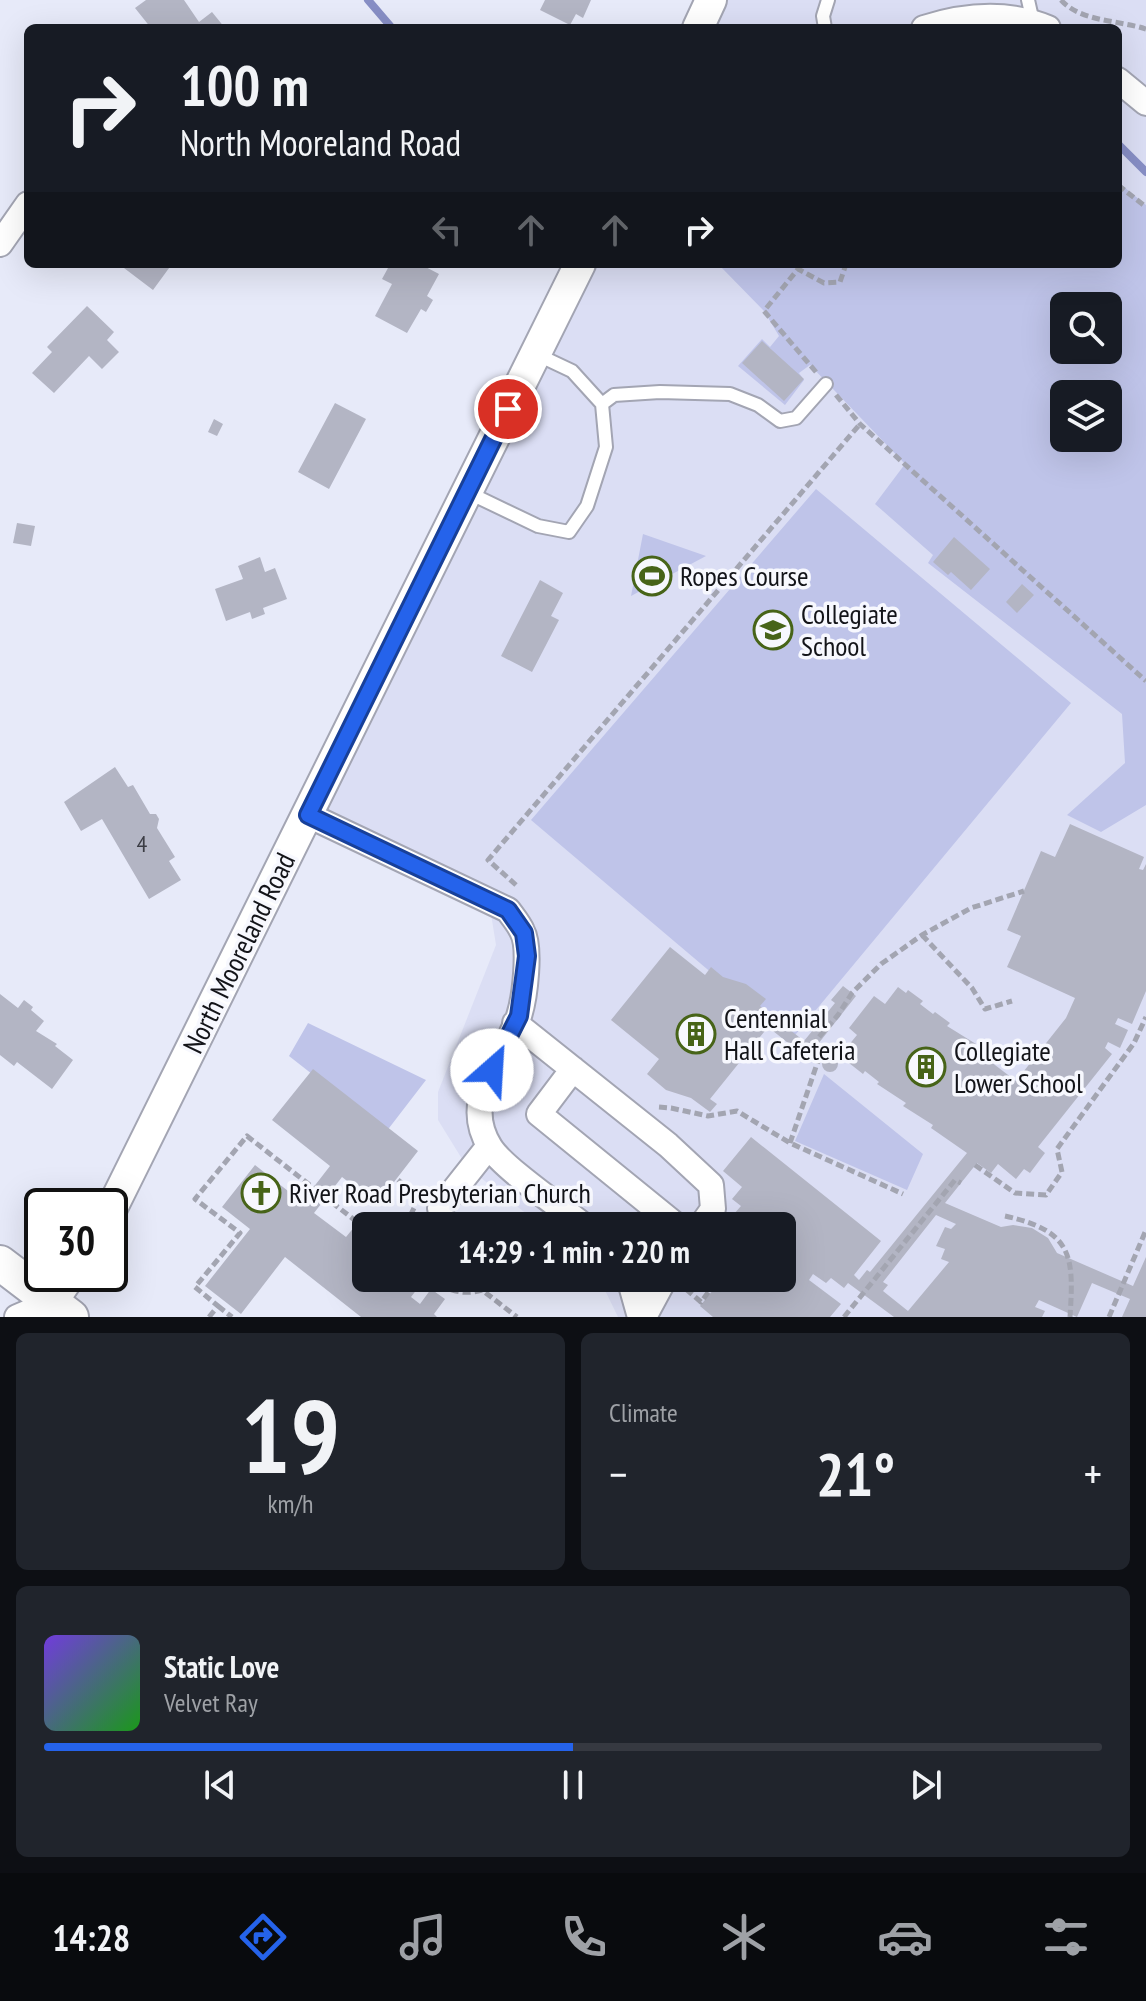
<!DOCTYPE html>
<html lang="en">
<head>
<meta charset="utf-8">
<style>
	:root { --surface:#171b24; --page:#20242c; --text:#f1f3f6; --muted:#9ea1a6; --line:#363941; --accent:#2563eb }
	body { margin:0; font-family:"PT Sans Narrow",sans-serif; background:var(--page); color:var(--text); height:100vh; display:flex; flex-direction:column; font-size:30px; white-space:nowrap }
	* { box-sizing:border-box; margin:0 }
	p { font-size:26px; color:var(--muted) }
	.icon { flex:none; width:44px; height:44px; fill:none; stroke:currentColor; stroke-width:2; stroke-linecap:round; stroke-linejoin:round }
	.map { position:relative; height:1317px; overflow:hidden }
	.sheet { display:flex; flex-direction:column; gap:16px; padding:16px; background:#0d0f14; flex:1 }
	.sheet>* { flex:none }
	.hud { position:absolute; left:24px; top:24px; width:1098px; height:244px; border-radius:12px; box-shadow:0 8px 32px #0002; background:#171b24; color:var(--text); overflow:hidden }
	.fabs { position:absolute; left:1050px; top:292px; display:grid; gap:16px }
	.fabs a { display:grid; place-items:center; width:72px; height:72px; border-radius:12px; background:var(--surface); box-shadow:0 8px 32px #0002; font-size:40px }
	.speed { position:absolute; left:24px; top:1188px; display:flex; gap:16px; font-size:40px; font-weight:700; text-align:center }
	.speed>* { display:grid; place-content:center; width:104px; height:104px; border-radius:50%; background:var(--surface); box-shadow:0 8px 32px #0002; line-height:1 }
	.speed .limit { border:4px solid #111; border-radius:12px; background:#fff; color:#111 }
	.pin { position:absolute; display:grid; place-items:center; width:68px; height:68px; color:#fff; margin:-34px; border:4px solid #fff; border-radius:50%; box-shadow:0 2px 8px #0007 }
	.me { position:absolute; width:88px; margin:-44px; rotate:26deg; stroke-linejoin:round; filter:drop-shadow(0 0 6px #0008) }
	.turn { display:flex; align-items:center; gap:28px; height:168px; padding:0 24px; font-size:36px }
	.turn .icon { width:104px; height:104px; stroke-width:2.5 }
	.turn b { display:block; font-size:56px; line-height:68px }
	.lanes { display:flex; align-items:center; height:76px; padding:0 24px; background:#0003; justify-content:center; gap:40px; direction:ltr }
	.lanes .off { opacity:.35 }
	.big { font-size:60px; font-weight:800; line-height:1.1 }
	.sheet .widget { flex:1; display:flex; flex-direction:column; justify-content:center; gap:12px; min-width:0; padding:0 28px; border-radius:12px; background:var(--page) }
	.sheet .dial { align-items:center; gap:0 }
	.dial b { font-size:104px; line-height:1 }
	.song { display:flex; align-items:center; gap:24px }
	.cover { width:96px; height:96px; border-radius:12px; background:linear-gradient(135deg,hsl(260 70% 55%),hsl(120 70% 35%)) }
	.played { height:8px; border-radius:4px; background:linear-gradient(90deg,var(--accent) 50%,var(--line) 50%) }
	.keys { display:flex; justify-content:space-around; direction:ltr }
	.heat { display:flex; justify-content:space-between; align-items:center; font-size:44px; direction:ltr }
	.sheet .tiles { flex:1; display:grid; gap:16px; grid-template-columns:1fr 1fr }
	.widget:last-child { grid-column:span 2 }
	.trip { position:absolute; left:352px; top:1212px; width:444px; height:80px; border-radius:12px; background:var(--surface); box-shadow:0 8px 32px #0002; font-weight:800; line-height:80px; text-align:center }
	.menu { display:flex; height:128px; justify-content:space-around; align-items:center; background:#090b0e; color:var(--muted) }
	.menu .icon { width:56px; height:56px }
	.menu .on { color:var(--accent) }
	.menu b { font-size:36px; color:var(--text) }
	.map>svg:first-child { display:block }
</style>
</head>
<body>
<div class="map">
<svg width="1146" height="1317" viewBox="0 0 1146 1317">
	<rect width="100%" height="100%" fill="#e7eaf9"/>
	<path fill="#dbdef4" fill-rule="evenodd" d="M 713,0 L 1146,0 L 1146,1317 L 618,1317 L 599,1278 L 782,1278 L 782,1226 L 542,1226 L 467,1167 L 438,1120 L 438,1092 L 496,945 L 491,914 L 304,823 L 582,264 L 1118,264 L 1118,28 L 699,28 ZM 1064,306 L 1108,306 L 1108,350 L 1064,350 ZM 1064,394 L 1108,394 L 1108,438 L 1064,438 Z"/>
	<path fill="#bfc4e9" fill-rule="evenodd" d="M 1118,182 L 1146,205 L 1146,805 L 1101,832 L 1067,815 L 1125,763 L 1122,714 L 928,563 L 933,555 L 875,504 L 905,464 L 810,365 L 799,373 L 804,380 L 785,405 L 738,366 L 762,339 L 770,347 L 779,336 L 764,311 L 721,267 L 724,264 L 1118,264 ZM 1064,306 L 1108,306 L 1108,350 L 1064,350 ZM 1064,394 L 1108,394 L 1108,438 L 1064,438 Z
		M 816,489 L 1071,703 L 791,1040 L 531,820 Z
		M 643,534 L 706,556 L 631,596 Z
		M 308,1023 L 426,1080 L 386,1132 L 289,1056 Z
		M 824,1074 L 923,1154 L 907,1190 L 795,1141 Z"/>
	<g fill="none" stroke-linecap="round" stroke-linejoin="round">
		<path stroke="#878ec5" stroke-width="8" d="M 368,0 L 392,28
			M 1118,144 L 1146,172"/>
	</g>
	<path fill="#b3b5c4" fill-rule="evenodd" d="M 146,0 L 184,0 L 199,22 L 212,12 L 225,28 L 151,28 L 135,8 Z
		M 545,0 L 591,0 L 583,18 L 576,14 L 570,25 L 540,10 Z
		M 128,264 L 172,264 L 153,290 L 124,268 Z
		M 384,264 L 420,264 L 439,274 L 427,296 L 433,300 L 426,312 L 421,309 L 407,333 L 375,316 L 392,284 L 382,279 L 388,268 L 383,266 Z
		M 87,306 L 114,332 L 107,340 L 119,352 L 102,369 L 89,356 L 54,393 L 32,373 L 52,352 L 47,347 Z
		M 762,341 L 804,379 L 784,401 L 742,363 Z
		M 335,403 L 366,419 L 329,489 L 298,472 Z
		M 214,419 L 223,424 L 217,436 L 208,432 Z
		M 17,523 L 35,526 L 31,546 L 13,543 Z
		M 954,537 L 990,569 L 971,590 L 951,572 L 948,575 L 933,562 Z
		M 260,557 L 265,572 L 275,568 L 287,599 L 263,608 L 265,614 L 252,619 L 250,612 L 226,621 L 215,589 L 243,579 L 238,566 Z
		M 540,580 L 563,593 L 551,616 L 559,620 L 532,672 L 501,656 Z
		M 1022,584 L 1034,595 L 1017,613 L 1006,602 Z
		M 115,767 L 128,787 L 133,785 L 150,814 L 156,814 L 159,819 L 157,828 L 175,857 L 169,861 L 181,880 L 149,899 L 102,819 L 81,831 L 64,802 Z
		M 1070,824 L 1144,857 L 1139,869 L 1143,870 L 1146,864 L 1146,991 L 1132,1024 L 1118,1018 L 1115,1024 L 1128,1030 L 1120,1048 L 1108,1042 L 1105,1048 L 1112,1054 L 1038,1147 L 1045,1153 L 1030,1173 L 1024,1169 L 1016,1179 L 998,1164 L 991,1173 L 977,1163 L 945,1203 L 1001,1227 L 1013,1225 L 1032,1228 L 1048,1238 L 1057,1253 L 1133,1286 L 1146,1257 L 1146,1317 L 1122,1317 L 1130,1299 L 1092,1283 L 1077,1317 L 1039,1300 L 1035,1307 L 1045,1311 L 1042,1317 L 894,1317 L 848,1283 L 844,1288 L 831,1278 L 826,1283 L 813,1274 L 809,1280 L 841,1304 L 830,1317 L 713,1317 L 700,1306 L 723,1278 L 782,1278 L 782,1226 L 732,1226 L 727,1222 L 741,1206 L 732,1199 L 742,1187 L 723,1171 L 751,1137 L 881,1241 L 854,1275 L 859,1280 L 867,1270 L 870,1272 L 967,1153 L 931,1128 L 933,1125 L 903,1106 L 906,1103 L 877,1084 L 879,1082 L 865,1071 L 863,1074 L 849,1063 L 852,1059 L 843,1052 L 857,1035 L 849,1028 L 874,996 L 885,1004 L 898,987 L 906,993 L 908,990 L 923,1001 L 920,1004 L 933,1014 L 935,1012 L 950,1023 L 947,1026 L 976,1044 L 974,1049 L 1016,1081 L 1066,1018 L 1075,998 L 1007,967 L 1021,936 L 1007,930 L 1041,851 L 1055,857 ZM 936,1215 L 956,1224 L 951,1229 L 945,1227 L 936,1246 L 945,1249 L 941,1259 L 949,1262 L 908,1311 L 883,1291 L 888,1285 L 883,1282 Z
		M 670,947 L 705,975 L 711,967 L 723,977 L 746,984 L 766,999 L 760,1006 L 804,1041 L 835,1003 L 831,1000 L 843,986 L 856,996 L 807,1058 L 768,1027 L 710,1099 L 717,1104 L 710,1112 L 691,1098 L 666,1090 L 647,1074 L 659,1059 L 611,1020 Z
		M 0,994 L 18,1008 L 24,1000 L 33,1007 L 31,1010 L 44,1021 L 36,1031 L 57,1044 L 55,1046 L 73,1060 L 52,1089 L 17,1062 L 14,1066 L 0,1055 Z
		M822 1064a8 8 0 1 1 16 0a8 8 0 1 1-16 0Z
		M 313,1069 L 418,1151 L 377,1204 L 342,1177 L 314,1213 L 346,1237 L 355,1226 L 366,1234 L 366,1278 L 424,1280 L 411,1297 L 420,1304 L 431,1289 L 445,1299 L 434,1314 L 437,1317 L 361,1317 L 285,1257 L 241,1314 L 205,1286 L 250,1229 L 222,1207 L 255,1165 L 302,1202 L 330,1166 L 272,1120 Z"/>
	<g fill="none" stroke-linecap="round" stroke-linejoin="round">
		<defs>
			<path id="service" d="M 1028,0 L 1033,22
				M 825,28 L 823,16 L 828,0
				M 602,404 L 614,395 L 660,392 L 730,394 L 758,405 L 780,421 L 796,418 L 826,384
				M 467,492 L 538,526 L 569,532 L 587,506 L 606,447 L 602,404 L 572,371 L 536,354"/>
			<path id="minor" d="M 924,28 C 965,15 1007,11 1048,28
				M 1118,80 L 1146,103
				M 0,244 L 28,204
				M 308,815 L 508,910 C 513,917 519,924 522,931 C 531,947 525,997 519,1016 C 505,1060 459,1097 490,1147 C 503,1168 562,1208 584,1226
				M 515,1023 L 668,1145 L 711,1185 L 713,1209 L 701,1226
				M 573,1069 L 539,1114 L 677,1226
				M 440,1208 L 489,1146
				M 629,1278 L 640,1317
				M 17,1317 L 52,1302
				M 644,1317 L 665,1278"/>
			<path id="tertiary" d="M 698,28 L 711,0
				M 110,1212 L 580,264
				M 52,1302 L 71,1274"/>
			<path id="secondary" d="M 0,1263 L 71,1317"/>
		</defs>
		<use href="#service" stroke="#a3a5b3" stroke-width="16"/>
		<use href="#minor" stroke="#a3a5b3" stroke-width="28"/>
		<use href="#tertiary" stroke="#a3a5b3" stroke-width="34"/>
		<use href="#secondary" stroke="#a3a5b3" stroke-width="38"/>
		<path stroke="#a3a5b1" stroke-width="5" stroke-dasharray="8 4" stroke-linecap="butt" d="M 1061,0 C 1081,22 1118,20 1146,29
			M 1118,185 L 1146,207
			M 816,372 L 764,311 L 798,269 L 824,283 L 840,282 L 846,264
			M 836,395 L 860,424 L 1146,681
			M 516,885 L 488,860 L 860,424
			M 922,935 L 972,988 L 985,1009 L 1012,1001
			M 659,1107 L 671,1108 L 708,1116 L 737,1111 L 790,1143 L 903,1194
			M 790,1143 L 818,1061 L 807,1051 L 838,1015 L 852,993 L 881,964 L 922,935 L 971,908 L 1024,891
			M 975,1165 L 1015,1193 L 1046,1195 L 1062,1172 L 1057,1149 L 1134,1043 L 1146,1017
			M 398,1180 L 420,1198
			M 1005,1216 C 1073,1231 1074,1256 1070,1317
			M 405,1226 L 415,1206
			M 430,1278 C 447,1290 462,1296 482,1290 L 517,1317
			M 686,1289 L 701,1302 L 719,1278
			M 218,1306 L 232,1317
			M 209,1317 L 218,1306 L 195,1287 L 240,1233 L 195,1199 L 247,1136 L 366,1229
			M 844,1317 L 955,1180 L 961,1183
			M 1109,1317 L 1146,1230"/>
		<use href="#service" stroke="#fff" stroke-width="12"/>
		<use href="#minor" stroke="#fff" stroke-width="24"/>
		<use href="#tertiary" stroke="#fff" stroke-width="30"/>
		<use href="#secondary" stroke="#fff" stroke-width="34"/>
	</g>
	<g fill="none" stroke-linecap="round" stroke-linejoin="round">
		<defs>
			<path id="route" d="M 492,1070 L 519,1016 L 527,956 L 524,933 L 508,910 L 308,815 L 508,409"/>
		</defs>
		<use href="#route" stroke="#184099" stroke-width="20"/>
		<use href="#route" stroke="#2563eb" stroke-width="14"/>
	</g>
	<defs>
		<symbol id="stadium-ring" viewBox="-11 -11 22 22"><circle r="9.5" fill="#f7f8fe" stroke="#476418" stroke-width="1.5"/><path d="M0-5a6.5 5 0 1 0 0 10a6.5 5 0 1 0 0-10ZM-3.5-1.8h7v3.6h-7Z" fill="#476418"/></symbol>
		<symbol id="school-ring" viewBox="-11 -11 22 22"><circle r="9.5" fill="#f7f8fe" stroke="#476418" stroke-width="1.5"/><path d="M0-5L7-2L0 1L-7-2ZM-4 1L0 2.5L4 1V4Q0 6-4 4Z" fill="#476418"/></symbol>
		<symbol id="building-ring" viewBox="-11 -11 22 22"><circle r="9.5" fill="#f7f8fe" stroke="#476418" stroke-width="1.5"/><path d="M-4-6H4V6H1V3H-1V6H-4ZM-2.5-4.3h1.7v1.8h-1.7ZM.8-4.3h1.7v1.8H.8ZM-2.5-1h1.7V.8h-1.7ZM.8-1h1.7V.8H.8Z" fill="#476418"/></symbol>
		<symbol id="church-ring" viewBox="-11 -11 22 22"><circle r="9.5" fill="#f7f8fe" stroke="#476418" stroke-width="1.5"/><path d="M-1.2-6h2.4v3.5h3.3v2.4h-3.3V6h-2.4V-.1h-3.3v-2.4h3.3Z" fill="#476418"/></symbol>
	</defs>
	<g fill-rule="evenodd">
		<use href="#stadium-ring" x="630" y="554" width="44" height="44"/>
		<use href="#school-ring" x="751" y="608" width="44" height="44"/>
		<use href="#building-ring" x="674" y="1012" width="44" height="44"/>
		<use href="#building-ring" x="904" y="1045" width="44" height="44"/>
		<use href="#church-ring" x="239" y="1171" width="44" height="44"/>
	</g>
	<g text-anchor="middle" stroke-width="7" stroke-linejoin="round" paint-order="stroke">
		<g font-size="24" fill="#3b3c44">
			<text x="142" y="852">4</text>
		</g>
		<g font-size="28" fill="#131419" stroke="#f7f8fe" text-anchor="start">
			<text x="680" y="586">Ropes Course</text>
			<text x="801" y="624">Collegiate<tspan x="801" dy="32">School</tspan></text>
			<text x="724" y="1028">Centennial<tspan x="724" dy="32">Hall Cafeteria</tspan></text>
			<text x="954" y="1061">Collegiate<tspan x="954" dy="32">Lower School</tspan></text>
			<text x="289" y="1203">River Road Presbyterian Church</text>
		</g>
		<g font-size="28" fill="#131419" stroke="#f7f8fe">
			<text transform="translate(239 953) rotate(-64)" y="10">North Mooreland Road</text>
		</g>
	</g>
</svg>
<div class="fabs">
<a><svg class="icon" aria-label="search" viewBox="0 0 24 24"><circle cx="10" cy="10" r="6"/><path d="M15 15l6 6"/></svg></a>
<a><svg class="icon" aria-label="layers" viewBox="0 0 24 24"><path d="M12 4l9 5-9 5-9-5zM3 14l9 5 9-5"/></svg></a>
</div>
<div class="speed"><div class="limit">30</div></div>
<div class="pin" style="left:508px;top:409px;background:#d93025"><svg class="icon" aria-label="arrive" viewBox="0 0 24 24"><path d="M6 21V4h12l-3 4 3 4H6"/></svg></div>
<svg class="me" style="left:492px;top:1070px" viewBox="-20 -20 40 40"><circle r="19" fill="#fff"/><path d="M0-13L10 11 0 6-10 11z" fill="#2563eb"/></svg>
<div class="trip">14:29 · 1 min · 220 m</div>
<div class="hud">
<div class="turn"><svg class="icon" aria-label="right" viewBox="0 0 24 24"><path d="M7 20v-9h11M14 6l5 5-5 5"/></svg><div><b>100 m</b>North Mooreland Road</div></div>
<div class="lanes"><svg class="icon off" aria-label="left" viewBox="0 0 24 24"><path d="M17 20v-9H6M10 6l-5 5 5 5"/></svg><svg class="icon off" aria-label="ahead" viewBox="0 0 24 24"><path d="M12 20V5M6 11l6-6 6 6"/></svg><svg class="icon off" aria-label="ahead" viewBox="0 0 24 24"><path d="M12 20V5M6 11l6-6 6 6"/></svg><svg class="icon" aria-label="right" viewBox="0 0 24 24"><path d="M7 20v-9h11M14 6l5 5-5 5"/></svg></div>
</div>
</div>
<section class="sheet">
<div class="tiles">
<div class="widget dial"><b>19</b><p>km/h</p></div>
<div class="widget"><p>Climate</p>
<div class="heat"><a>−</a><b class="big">21°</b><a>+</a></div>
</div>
<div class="widget">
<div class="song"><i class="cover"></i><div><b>Static Love</b><p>Velvet Ray</p></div></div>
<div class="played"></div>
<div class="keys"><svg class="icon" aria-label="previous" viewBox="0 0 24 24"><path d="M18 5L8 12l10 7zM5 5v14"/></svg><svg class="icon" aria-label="pause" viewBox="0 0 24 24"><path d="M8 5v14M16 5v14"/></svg><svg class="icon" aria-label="next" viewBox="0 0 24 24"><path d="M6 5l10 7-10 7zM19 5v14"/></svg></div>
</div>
</div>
</section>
<nav class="menu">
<b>14:28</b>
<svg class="icon on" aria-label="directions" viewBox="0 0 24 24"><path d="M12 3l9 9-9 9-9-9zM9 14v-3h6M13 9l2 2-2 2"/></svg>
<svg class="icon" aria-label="music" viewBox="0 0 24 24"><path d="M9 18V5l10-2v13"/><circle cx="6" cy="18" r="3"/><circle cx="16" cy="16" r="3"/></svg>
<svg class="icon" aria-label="phone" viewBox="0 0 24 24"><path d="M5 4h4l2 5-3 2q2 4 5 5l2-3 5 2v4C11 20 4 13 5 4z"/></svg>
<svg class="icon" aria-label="climate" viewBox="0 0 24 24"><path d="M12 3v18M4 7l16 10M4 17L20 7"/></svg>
<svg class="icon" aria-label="car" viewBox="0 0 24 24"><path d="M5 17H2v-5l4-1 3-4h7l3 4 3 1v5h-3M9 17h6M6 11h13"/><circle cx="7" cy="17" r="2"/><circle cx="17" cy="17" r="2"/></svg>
<svg class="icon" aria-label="filters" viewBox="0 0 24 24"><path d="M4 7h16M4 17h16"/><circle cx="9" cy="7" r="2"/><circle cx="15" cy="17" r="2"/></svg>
</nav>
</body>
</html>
